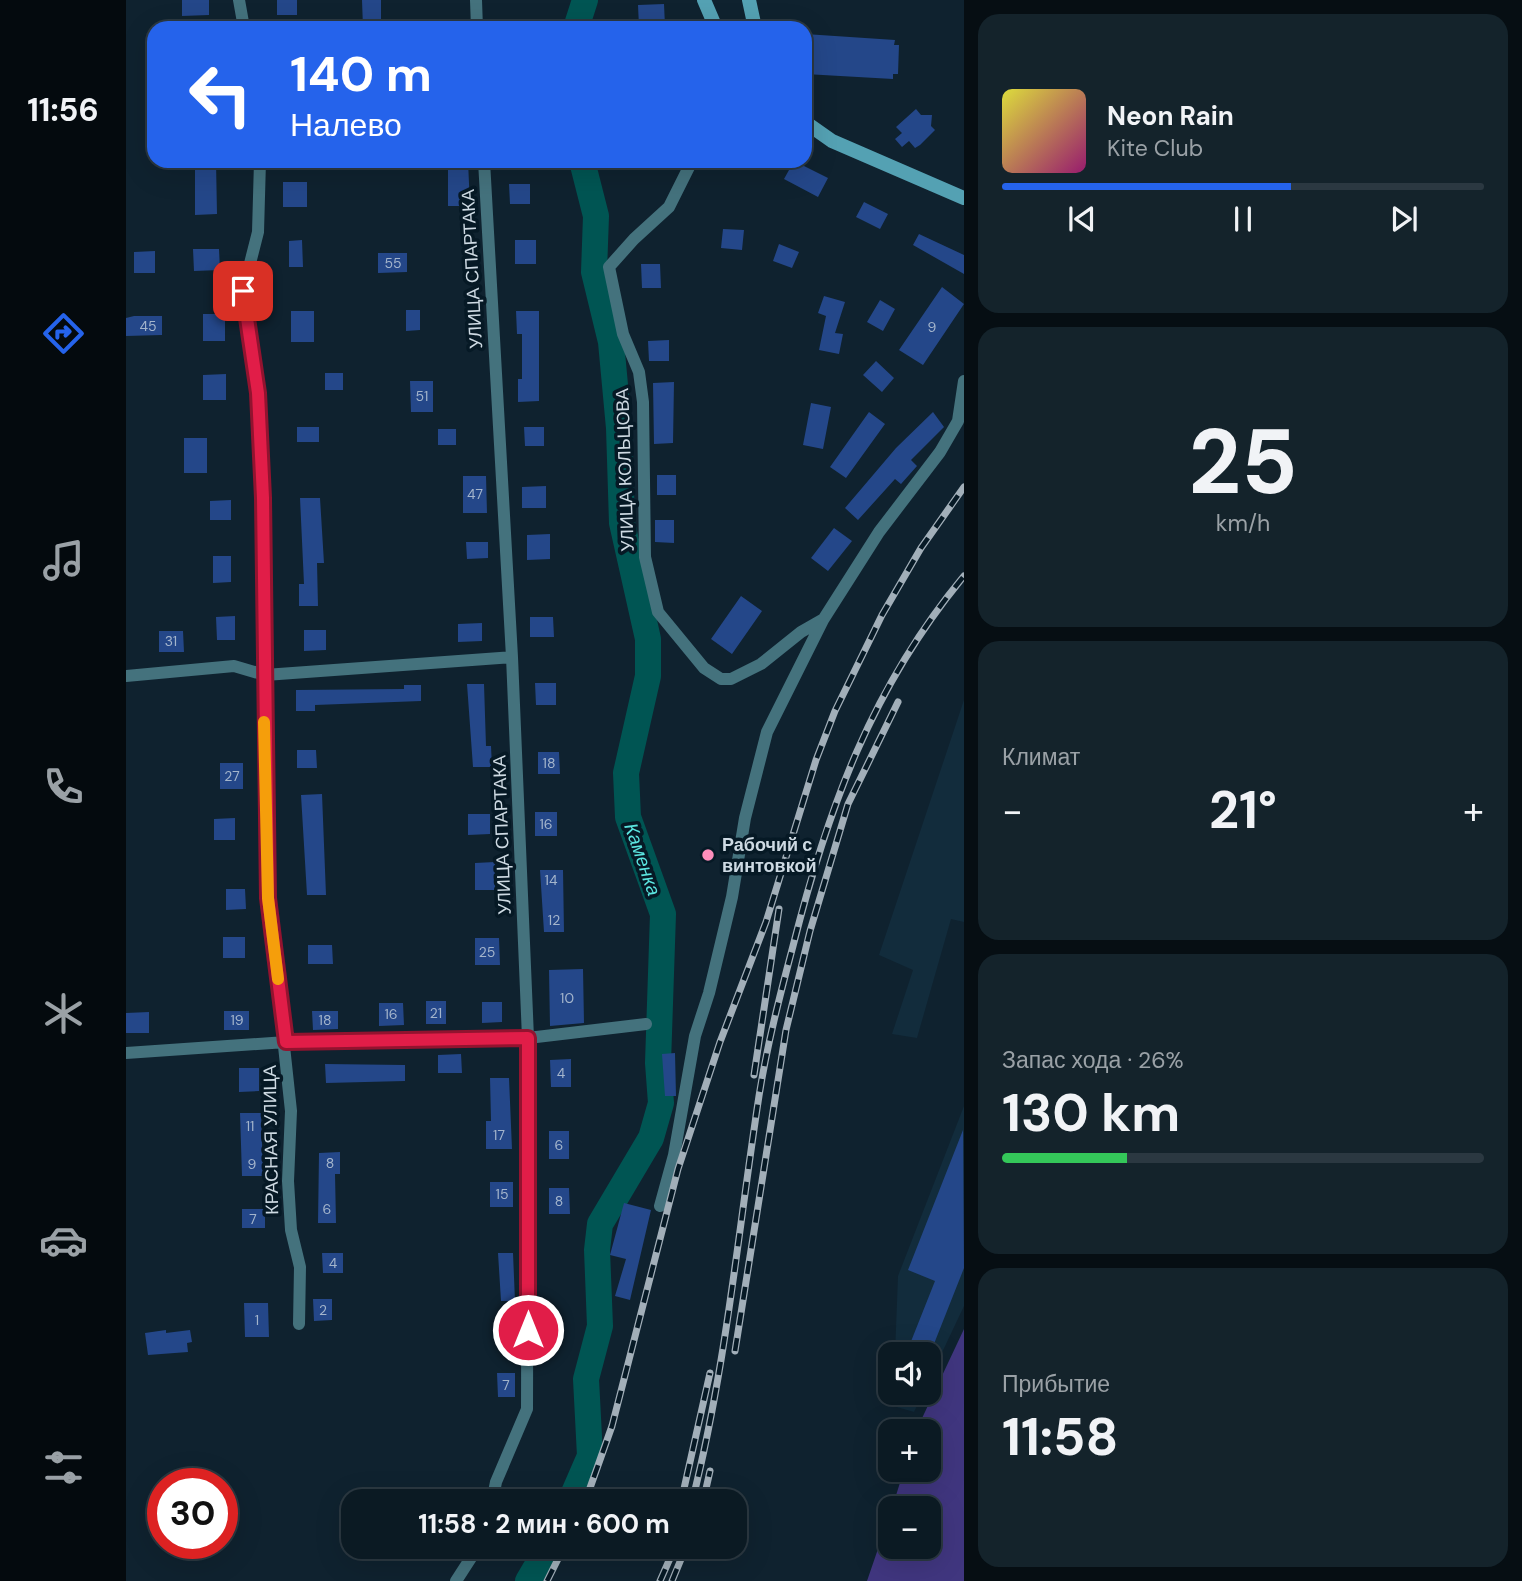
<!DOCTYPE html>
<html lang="ru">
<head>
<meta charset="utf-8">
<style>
	:root { --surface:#0b1a23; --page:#14232b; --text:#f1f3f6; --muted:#9aa1a6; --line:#2b3841; --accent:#2563eb }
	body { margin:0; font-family:"DM Sans",sans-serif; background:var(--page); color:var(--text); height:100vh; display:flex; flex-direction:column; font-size:26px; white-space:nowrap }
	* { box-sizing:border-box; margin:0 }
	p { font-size:23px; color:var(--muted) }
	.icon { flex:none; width:38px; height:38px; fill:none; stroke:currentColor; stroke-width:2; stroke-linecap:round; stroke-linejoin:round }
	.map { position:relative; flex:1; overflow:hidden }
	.drawer { display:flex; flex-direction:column; gap:14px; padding:14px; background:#060e13; width:558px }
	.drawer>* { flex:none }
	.hud { position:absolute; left:21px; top:21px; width:665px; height:147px; border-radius:21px; box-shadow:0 7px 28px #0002,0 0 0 2px var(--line); background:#2563eb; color:#fff; overflow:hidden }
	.tools { position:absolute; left:752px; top:1342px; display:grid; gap:14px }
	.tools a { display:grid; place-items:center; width:63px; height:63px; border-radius:14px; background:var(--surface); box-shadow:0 7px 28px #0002,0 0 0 2px var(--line); font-size:35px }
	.speed { position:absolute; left:21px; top:1468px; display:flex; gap:14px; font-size:35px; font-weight:700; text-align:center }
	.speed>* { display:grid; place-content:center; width:91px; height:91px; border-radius:50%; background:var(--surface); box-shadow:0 7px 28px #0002,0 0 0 2px var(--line); line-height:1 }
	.speed .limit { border:10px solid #d22; background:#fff; color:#111 }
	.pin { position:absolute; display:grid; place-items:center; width:60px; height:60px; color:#fff; margin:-30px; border-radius:14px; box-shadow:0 4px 10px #0006 }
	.me { position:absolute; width:77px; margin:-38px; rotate:0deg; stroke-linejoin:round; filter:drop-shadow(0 0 5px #0008) }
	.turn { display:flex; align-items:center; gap:24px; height:147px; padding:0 28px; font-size:32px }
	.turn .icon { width:91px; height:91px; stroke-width:2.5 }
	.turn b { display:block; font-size:49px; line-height:60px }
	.big { font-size:52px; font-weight:700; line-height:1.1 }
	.drawer .card { flex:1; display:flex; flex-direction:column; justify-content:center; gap:10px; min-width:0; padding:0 24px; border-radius:21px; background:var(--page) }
	.drawer .dial { align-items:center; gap:0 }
	.dial b { font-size:91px; line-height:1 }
	.song { display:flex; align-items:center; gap:21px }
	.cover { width:84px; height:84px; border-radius:10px; background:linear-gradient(135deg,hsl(60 70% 55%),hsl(320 70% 35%)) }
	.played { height:7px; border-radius:4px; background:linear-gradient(90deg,var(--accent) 60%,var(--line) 60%) }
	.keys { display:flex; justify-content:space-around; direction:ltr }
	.heat { display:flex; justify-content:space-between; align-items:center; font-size:38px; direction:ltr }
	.charge { height:10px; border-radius:5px; background:linear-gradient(90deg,#34c759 26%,var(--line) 0) }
	.trip { position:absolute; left:215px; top:1489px; width:406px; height:70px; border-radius:21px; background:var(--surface); box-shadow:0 7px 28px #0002,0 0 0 2px var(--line); font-weight:700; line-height:70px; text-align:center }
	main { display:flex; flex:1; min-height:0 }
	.tab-bar { display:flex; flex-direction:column; width:126px; justify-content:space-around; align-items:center; background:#040a0e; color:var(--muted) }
	.tab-bar .icon { width:49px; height:49px }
	.tab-bar .active { color:var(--accent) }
	.tab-bar b { font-size:32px; color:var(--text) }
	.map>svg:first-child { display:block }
</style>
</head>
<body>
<main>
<nav class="tab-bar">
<b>11:56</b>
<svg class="icon active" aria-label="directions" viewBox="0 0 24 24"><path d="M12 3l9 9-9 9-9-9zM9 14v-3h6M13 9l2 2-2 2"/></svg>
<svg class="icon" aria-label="music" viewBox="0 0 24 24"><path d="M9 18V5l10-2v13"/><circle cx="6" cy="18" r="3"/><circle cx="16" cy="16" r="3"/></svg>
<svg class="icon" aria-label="phone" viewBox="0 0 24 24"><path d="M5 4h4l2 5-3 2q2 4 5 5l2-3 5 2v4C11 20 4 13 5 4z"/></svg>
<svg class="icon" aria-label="climate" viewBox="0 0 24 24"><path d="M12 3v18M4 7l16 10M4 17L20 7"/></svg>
<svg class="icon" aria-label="car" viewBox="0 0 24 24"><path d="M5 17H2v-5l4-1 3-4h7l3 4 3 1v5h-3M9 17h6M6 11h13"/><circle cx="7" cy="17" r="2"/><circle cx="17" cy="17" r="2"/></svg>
<svg class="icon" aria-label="filters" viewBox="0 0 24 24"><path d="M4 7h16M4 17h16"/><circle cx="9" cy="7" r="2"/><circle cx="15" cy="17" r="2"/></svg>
</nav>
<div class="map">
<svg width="838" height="1581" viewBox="0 0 838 1581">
	<rect width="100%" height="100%" fill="#0f222f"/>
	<path fill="#122c3c" d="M 838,700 L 838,922 L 825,919 L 791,1038 L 766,1034 L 787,970 L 753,955 Z
		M 838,1106 L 838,1306 L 803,1380 L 803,1354 L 769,1354 L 772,1276 Z
		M 765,1372 L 765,1393 L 797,1393 L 788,1412 L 757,1403 Z"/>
	<path fill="#40367f" d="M 838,1329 L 838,1581 L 741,1581 L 765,1511 L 765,1547 L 803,1547 L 803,1508 L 766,1508 L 778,1470 L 803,1470 L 803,1432 L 790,1431 Z"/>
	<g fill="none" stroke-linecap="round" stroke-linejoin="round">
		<path stroke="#005553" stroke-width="26" d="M 450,28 L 459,0
			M 444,1502 L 464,1456 L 460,1379 L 474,1326 L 471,1250 L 474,1224 L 525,1138 L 535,1103 L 532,1063 L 537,914 L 502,817 L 500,773 L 522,676 L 522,639 L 496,523 L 493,428 L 485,342 L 468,272 L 470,216 L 456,161
			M 402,1581 L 422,1547"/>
	</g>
	<path fill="#244789" d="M 56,0 L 83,0 L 83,15 L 56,16 Z
		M 151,0 L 171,0 L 171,15 L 151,15 Z
		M 236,0 L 255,0 L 255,28 L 237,28 Z
		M 538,4 L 539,26 L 513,27 L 512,5 Z
		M 679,34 L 769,40 L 768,45 L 773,45 L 772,74 L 767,74 L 767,79 L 679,74 Z
		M 790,109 L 795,115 L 806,115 L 805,126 L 809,130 L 794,145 L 789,148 L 783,141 L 776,147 L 769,139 L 776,133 L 770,127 Z
		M 69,161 L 90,161 L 91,214 L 69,215 Z
		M 322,161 L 342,161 L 344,206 L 322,206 Z
		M 668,161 L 702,178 L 692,197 L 658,179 Z
		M 157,182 L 181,182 L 181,207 L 157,207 Z
		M 383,184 L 404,184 L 404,204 L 384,204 Z
		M 738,202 L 762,214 L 754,229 L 730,217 Z
		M 597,229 L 618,230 L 616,250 L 595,248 Z
		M 793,234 L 838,255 L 838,274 L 787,245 Z
		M 176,240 L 177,267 L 163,267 L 163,241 Z
		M 389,240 L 410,240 L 410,264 L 389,264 Z
		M 653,244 L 673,252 L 666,268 L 647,261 Z
		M 67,249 L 93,249 L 94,270 L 68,271 Z
		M 29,251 L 29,273 L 8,273 L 8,252 Z
		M 252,253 L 281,253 L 281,272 L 252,273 Z
		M 515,264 L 534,264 L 535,288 L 516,288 Z
		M 816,287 L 838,304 L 797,365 L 773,350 Z
		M 698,296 L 719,302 L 709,333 L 717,334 L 713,354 L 693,350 L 700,316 L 692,313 Z
		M 754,300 L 769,309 L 757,331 L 741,322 Z
		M 280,310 L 294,310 L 294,330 L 280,331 Z
		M 165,311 L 188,311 L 188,342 L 165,342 Z
		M 390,311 L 413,311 L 413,401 L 392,402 L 392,379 L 396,379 L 396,334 L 391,334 Z
		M 77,314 L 99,314 L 99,341 L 77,341 Z
		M 8,316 L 36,316 L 36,335 L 0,336 L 0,318 Z
		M 543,340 L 543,361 L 523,361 L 522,341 Z
		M 750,361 L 768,378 L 756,392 L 737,375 Z
		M 199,373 L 217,373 L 217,390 L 199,390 Z
		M 100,374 L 100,400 L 77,400 L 77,375 Z
		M 284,381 L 307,381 L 307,412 L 285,412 Z
		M 548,382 L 547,443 L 528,444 L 527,383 Z
		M 685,403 L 705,407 L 697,449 L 677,445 Z
		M 743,412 L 759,424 L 720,478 L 704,467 Z
		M 807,412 L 818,427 L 785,460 L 791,466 L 775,484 L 769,479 L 732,520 L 719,508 L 770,448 Z
		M 171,427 L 193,427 L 193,442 L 171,442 Z
		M 398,427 L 418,427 L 418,446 L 399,446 Z
		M 312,429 L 330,429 L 330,445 L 312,445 Z
		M 58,438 L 81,438 L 81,473 L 58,473 Z
		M 531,475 L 550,475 L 550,495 L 531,495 Z
		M 337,476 L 360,476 L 361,513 L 337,513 Z
		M 420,486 L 420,508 L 396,508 L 396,487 Z
		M 174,498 L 194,498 L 198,563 L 191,563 L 192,606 L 173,606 L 173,584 L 178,584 Z
		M 105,500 L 105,520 L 84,520 L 84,501 Z
		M 529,520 L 548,520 L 548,543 L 529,542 Z
		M 708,528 L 726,541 L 702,571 L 685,558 Z
		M 424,534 L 424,559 L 401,560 L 401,535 Z
		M 340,542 L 362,542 L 362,558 L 341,559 Z
		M 87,556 L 105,556 L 105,582 L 87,583 Z
		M 615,596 L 636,611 L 606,654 L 585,639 Z
		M 109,616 L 109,640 L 91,640 L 90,617 Z
		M 404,617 L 427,617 L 428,637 L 404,637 Z
		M 356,623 L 356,641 L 332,642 L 332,624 Z
		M 178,630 L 200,630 L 200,650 L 178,651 Z
		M 33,631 L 57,631 L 58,652 L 33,652 Z
		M 409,683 L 430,683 L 430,705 L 410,705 Z
		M 341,684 L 358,684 L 360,746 L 365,746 L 366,767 L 347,767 Z
		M 278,685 L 295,685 L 295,701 L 189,705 L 189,711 L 170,711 L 170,690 L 278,689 Z
		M 171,750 L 190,750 L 191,768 L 171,768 Z
		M 412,752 L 433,752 L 434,774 L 412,774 Z
		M 94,763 L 117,763 L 117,789 L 94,789 Z
		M 196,794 L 200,895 L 181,895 L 175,795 Z
		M 409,812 L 431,812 L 431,836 L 409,836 Z
		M 342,814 L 364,814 L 364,834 L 342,835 Z
		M 109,818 L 109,840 L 88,840 L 88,819 Z
		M 369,862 L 369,890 L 349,890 L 349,863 Z
		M 414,870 L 437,870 L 438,932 L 418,932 Z
		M 100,889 L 119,889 L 120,909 L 100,910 Z
		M 97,937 L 119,937 L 119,958 L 97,958 Z
		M 349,938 L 373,938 L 374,965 L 349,965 Z
		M 182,945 L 206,945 L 207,964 L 182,964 Z
		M 457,969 L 458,1023 L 424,1026 L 423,970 Z
		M 300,1001 L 320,1001 L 320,1024 L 300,1024 Z
		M 356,1002 L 376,1002 L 376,1022 L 356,1023 Z
		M 253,1003 L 277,1003 L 278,1025 L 253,1026 Z
		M 98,1011 L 123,1011 L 123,1030 L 98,1030 Z
		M 186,1011 L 212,1011 L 212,1029 L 187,1030 Z
		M 23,1012 L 23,1033 L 0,1033 L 0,1013 Z
		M 549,1053 L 550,1096 L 539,1096 L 536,1054 Z
		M 335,1054 L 336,1073 L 312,1073 L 312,1055 Z
		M 445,1059 L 445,1087 L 425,1087 L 424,1060 Z
		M 199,1064 L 279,1065 L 279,1081 L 200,1083 Z
		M 113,1068 L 133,1068 L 133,1091 L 113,1092 Z
		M 364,1078 L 383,1078 L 386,1149 L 360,1149 L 360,1121 L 365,1121 Z
		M 114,1113 L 135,1113 L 137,1176 L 116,1176 Z
		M 837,1130 L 838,1268 L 804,1354 L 780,1354 L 809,1281 L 782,1270 Z
		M 423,1131 L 443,1131 L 443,1159 L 423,1159 Z
		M 214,1152 L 214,1174 L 209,1174 L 210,1223 L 192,1223 L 193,1153 Z
		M 364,1182 L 387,1182 L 387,1207 L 364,1207 Z
		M 423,1188 L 443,1188 L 444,1214 L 423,1214 Z
		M 498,1203 L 525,1210 L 504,1300 L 489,1296 L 500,1259 L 484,1255 Z
		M 116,1209 L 139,1209 L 139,1228 L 116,1228 Z
		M 196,1253 L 217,1253 L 217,1273 L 197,1273 Z
		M 372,1253 L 387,1253 L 389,1301 L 375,1301 Z
		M 187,1299 L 206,1299 L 206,1320 L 188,1321 Z
		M 118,1303 L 142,1303 L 143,1337 L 119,1337 Z
		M 373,1327 L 390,1327 L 391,1345 L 373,1345 Z
		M 40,1330 L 40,1333 L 64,1330 L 66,1342 L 61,1343 L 62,1352 L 22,1355 L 19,1333 Z
		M 371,1373 L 389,1373 L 389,1397 L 372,1397 Z"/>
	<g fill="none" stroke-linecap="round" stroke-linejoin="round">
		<path stroke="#44727d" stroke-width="12" d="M 113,0 L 118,28
			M 350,0 L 351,28
			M 134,161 L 132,232 L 117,291 L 132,393 L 138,524 L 142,898 L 165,1111 L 162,1181 L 165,1230 L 174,1267 L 173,1324
			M 358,161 L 386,657 L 402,1038 L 401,1409 L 370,1482 L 366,1502
			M 566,161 L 543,207 L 508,239 L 483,267 L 497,334 L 513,372 L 517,402 L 519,557 L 532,612 L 578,668 L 595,679 L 605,679 L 635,664 L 675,632 L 696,620
			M 0,676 L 108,666 L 139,675 L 386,657
			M 0,1053 L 160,1042 L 402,1038 L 520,1024
			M 534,1206 L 548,1155 L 569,1036 L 583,993 L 606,897 L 619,818 L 641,732 L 697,620 L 753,532 L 814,452 L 832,421 L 838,381
			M 330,1581 L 352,1547"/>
		<path stroke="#54a1b3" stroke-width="14" d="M 578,0 L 590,28
			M 623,0 L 629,28
			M 679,122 L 706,141 L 838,198"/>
		<defs>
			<path id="rail" d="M 628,1075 L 653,909
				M 609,1351 L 660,1030 L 684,931 L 722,804 L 772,702
				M 459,1502 L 486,1426 L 552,1169 L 594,1042 L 640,922 L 690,760 L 709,711 L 756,615 L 795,548 L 838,487
				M 555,1502 L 584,1373
				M 566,1502 C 600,1368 612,1232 633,1096 C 641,1045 654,995 667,946 C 702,808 746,687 838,576
				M 577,1502 L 584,1471
				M 421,1581 L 438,1547
				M 534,1581 L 549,1547
				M 546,1581 L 560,1547"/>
		</defs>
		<use href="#rail" stroke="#a2afb9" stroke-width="7"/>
		<use href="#rail" stroke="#061925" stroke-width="4.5" stroke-dasharray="13" stroke-linecap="butt"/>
	</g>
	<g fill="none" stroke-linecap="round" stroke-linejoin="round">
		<defs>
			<path id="route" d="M 117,291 L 132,393 L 137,498 L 142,898 L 160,1042 L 402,1038 L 402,1330"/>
		</defs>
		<use href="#route" stroke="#92132f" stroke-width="18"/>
		<use href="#route" stroke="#e11d48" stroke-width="12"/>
		<path stroke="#f59e0b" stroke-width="12" d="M 138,722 L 142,898 L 152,979"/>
	</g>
	<circle fill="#fe8ebb" stroke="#061925" stroke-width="2.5" cx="582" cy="855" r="7"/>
	<g text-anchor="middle" stroke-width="7" stroke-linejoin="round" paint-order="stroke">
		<g font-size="14" fill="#a4b5cc">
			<text x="267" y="268">55</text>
			<text x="22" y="331">45</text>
			<text x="806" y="332">9</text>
			<text x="296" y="401">51</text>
			<text x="349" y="499">47</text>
			<text x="45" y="646">31</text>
			<text x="423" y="768">18</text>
			<text x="106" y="781">27</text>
			<text x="420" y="829">16</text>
			<text x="425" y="885">14</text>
			<text x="428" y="925">12</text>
			<text x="361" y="957">25</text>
			<text x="441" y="1003">10</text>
			<text x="310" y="1018">21</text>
			<text x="265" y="1019">16</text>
			<text x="111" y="1025">19</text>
			<text x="199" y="1025">18</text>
			<text x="435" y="1078">4</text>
			<text x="124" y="1131">11</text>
			<text x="373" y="1140">17</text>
			<text x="433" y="1150">6</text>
			<text x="204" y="1168">8</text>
			<text x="126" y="1169">9</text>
			<text x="376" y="1199">15</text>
			<text x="433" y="1206">8</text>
			<text x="201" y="1214">6</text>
			<text x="127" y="1224">7</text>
			<text x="207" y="1268">4</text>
			<text x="197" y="1315">2</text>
			<text x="131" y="1325">1</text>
			<text x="380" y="1390">7</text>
		</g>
		<g font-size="18" fill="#cedae3" stroke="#061925">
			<text transform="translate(346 269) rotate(-93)" y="6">УЛИЦА СПАРТАКА</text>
			<text transform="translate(499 470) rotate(-92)" y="6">УЛИЦА КОЛЬЦОВА</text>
			<text transform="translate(376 835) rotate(-92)" y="6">УЛИЦА СПАРТАКА</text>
			<text transform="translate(145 1140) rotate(-91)" y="6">КРАСНАЯ УЛИЦА</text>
		</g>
		<g font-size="18" font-weight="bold" fill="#cedae3" stroke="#061925" text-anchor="start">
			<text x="596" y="851">Рабочий с<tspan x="596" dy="21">винтовкой</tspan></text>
		</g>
		<g font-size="19" font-style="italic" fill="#5be5e0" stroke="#061925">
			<text transform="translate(517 859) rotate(71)" y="7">Каменка</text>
		</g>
	</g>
</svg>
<div class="tools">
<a><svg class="icon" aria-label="sound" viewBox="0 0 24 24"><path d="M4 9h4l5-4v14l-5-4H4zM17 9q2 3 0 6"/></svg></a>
<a>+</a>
<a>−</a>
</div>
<div class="speed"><div class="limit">30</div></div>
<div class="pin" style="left:117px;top:291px;background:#d93025"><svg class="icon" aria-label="arrive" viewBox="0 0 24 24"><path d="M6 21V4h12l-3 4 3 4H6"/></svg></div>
<svg class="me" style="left:402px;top:1330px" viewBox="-20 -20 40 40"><circle r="17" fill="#e11d48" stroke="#fff" stroke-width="3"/><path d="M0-11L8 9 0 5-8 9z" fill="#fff"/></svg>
<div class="trip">11:58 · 2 мин · 600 m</div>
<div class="hud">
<div class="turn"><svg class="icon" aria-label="left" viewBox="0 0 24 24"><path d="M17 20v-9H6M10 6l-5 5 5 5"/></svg><div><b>140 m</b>Налево</div></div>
</div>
</div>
<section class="drawer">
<div class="card">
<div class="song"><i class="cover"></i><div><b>Neon Rain</b><p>Kite Club</p></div></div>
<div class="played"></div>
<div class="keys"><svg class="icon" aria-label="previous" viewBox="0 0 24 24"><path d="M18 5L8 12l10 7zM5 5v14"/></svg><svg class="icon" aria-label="pause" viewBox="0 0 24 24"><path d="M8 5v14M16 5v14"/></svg><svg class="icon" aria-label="next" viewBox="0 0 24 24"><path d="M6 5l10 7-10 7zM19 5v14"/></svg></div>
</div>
<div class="card dial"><b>25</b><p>km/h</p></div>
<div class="card"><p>Климат</p>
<div class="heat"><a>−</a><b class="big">21°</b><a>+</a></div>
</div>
<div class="card"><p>Запас хода · 26%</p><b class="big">130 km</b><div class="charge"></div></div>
<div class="card"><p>Прибытие</p><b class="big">11:58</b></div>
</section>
</main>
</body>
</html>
